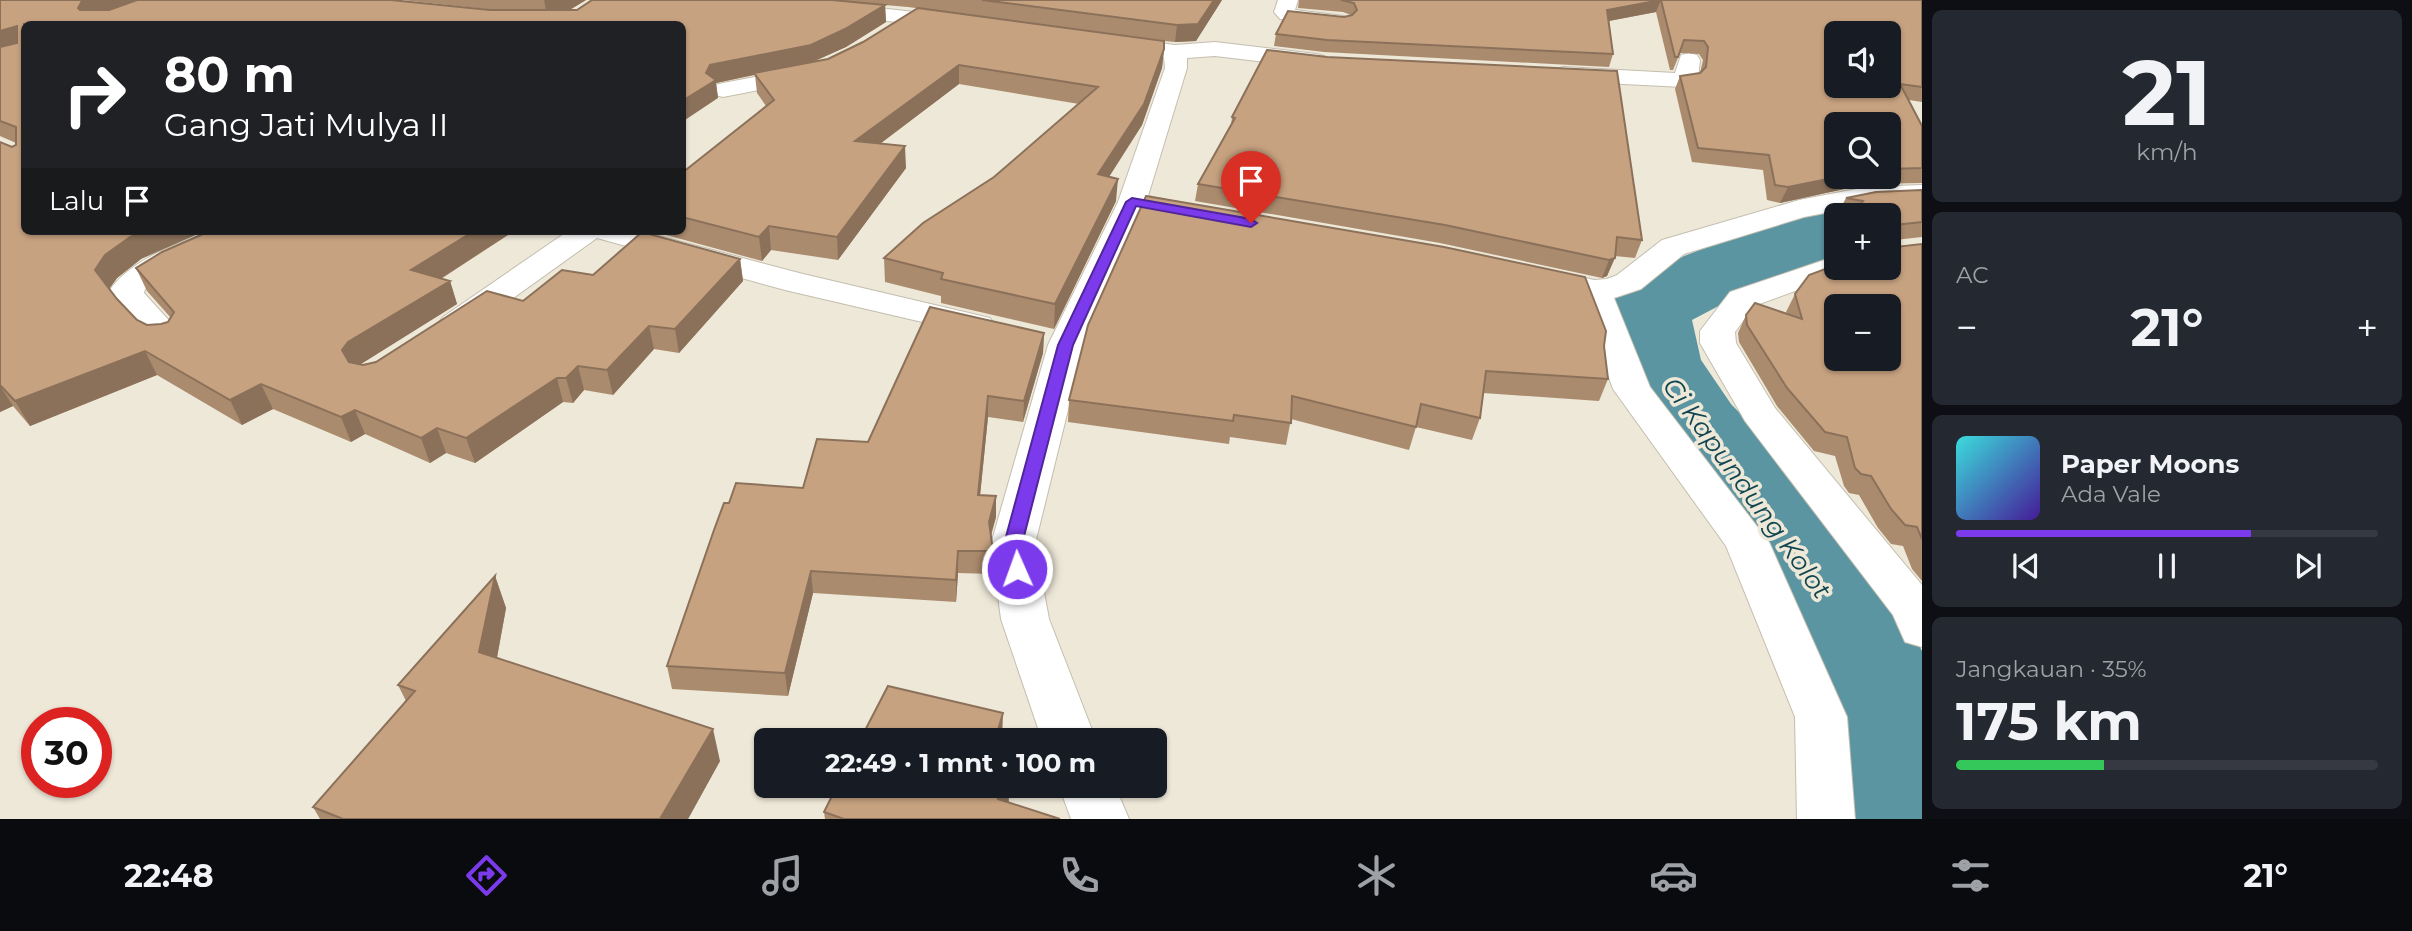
<!DOCTYPE html>
<html lang="id">
<head>
<meta charset="utf-8">
<style>
	:root { --surface:#171b24; --page:#242831; --text:#f1f3f6; --muted:#9ea1a6; --line:#363941; --accent:#7c3aed }
	body { margin:0; font-family:Montserrat,sans-serif; background:var(--page); color:var(--text); height:100vh; display:flex; flex-direction:column; font-size:26px; white-space:nowrap }
	* { box-sizing:border-box; margin:0 }
	p { font-size:23px; color:var(--muted) }
	.icon { flex:none; width:38px; height:38px; fill:none; stroke:currentColor; stroke-width:2; stroke-linecap:round; stroke-linejoin:round }
	.map { position:relative; flex:1; overflow:hidden }
	.side { display:flex; flex-direction:column; gap:10px; padding:10px; background:#0d0f14; width:490px }
	.side>* { flex:none }
	.hud { position:absolute; left:21px; top:21px; width:665px; height:214px; border-radius:10px; box-shadow:0 2px 5px #0004; background:#202124; color:#fff; overflow:hidden }
	.controls { position:absolute; left:1824px; top:21px; display:grid; gap:14px }
	.controls a { display:grid; place-items:center; width:77px; height:77px; border-radius:10px; background:var(--surface); box-shadow:0 2px 5px #0004; font-size:35px }
	.speed { position:absolute; left:21px; top:707px; display:flex; gap:14px; font-size:35px; font-weight:700; text-align:center }
	.speed>* { display:grid; place-content:center; width:91px; height:91px; border-radius:50%; background:var(--surface); box-shadow:0 2px 5px #0004; line-height:1 }
	.speed .limit { border:10px solid #d22; background:#fff; color:#111 }
	.pin { position:absolute; display:grid; place-items:center; width:60px; height:60px; color:#fff; margin:-72px -30px; border-radius:50% 50% 50% 0; rotate:-45deg; box-shadow:0 0 7px #0007 }
	.pin .icon { rotate:45deg }
	.me { position:absolute; width:77px; margin:-38px; rotate:358deg; stroke-linejoin:round; filter:drop-shadow(0 0 5px #0008) }
	.turn { display:flex; align-items:center; gap:24px; height:147px; padding:0 28px; font-size:32px }
	.turn .icon { width:91px; height:91px; stroke-width:2.5 }
	.turn b { display:block; font-size:49px; line-height:60px }
	.then { display:flex; align-items:center; height:66px; padding:0 28px; background:#0003; gap:14px; font-size:26px }
	.big { font-size:52px; font-weight:700; line-height:1.1 }
	.side .widget { flex:1; display:flex; flex-direction:column; justify-content:center; gap:10px; min-width:0; padding:0 24px; border-radius:10px; background:var(--page) }
	.side .dial { align-items:center; gap:0 }
	.dial b { font-size:91px; line-height:1 }
	.song { display:flex; align-items:center; gap:21px }
	.cover { width:84px; height:84px; border-radius:10px; background:linear-gradient(135deg,hsl(180 70% 55%),hsl(260 70% 35%)) }
	.played { height:7px; border-radius:4px; background:linear-gradient(90deg,var(--accent) 70%,var(--line) 70%) }
	.keys { display:flex; justify-content:space-around; direction:ltr }
	.heat { display:flex; justify-content:space-between; align-items:center; font-size:38px; direction:ltr }
	.charge { height:10px; border-radius:5px; background:linear-gradient(90deg,#34c759 35%,var(--line) 0) }
	.trip { position:absolute; left:754px; top:728px; width:413px; height:70px; border-radius:10px; background:var(--surface); box-shadow:0 2px 5px #0004; font-weight:700; line-height:70px; text-align:center }
	.dock { display:flex; height:112px; justify-content:space-around; align-items:center; background:#090b0e; color:var(--muted) }
	.dock .icon { width:49px; height:49px }
	.dock .current { color:var(--accent) }
	.dock b { font-size:32px; color:var(--text) }
	main { display:flex; flex:1; min-height:0 }
	.map>svg:first-child { display:block }
</style>
</head>
<body>
<main>
<div class="map">
<svg width="1922" height="819" viewBox="0 0 1922 819">
	<rect width="100%" height="100%" fill="#eee8d8"/>
	<g fill="none" stroke-linecap="round" stroke-linejoin="round">
		<path fill="#5b95a2" fill-rule="evenodd" d="M 1836,208 L 1864,215 L 1836,215 L 1836,256 L 1766,281 L 1692,320 L 1701,360 L 1731,404 L 1817,493 L 1888,587 L 1922,651 L 1922,819 L 1822,819 L 1820,718 L 1784,627 L 1736,545 L 1644,426 L 1607,360 L 1602,311 L 1615,292 L 1684,256 L 1758,228 Z"/>
		<defs>
			<path id="street" d="M 746,0 L 809,0 L 958,17 L 965,19 L 968,23 L 965,27 L 958,29 L 756,6 L 749,4 Z
				M 1278,0 L 1298,0 L 1295,10 L 1344,16 L 1347,20 L 1344,24 L 1337,26 L 1280,19 L 1274,12 Z
				M 1111,37 L 1175,45 L 1215,42 L 1316,54 L 1324,56 L 1327,61 L 1324,66 L 1316,68 L 1215,56 L 1187,58 L 1187,68 L 1148,196 L 1202,207 L 1207,213 L 1202,219 L 1192,222 L 1142,213 L 1084,345 L 1035,544 L 1049,619 L 1096,740 L 1042,740 L 1001,619 L 991,544 L 1048,345 L 1118,202 L 1165,68 L 1164,57 L 1103,49 L 1100,44 L 1103,39 Z
				M 1689,53 L 1697,55 L 1700,60 L 1698,79 L 1694,84 L 1683,87 L 1564,81 L 1556,79 L 1552,74 L 1556,69 L 1564,67 L 1675,73 L 1681,55 Z
				M 808,67 L 816,69 L 820,74 L 816,79 L 723,97 L 715,95 L 711,90 L 715,85 L 723,83 Z
				M 1922,185 L 1922,203 L 1867,205 L 1804,217 L 1684,254 L 1641,289 L 1614,298 L 1650,387 L 1769,542 L 1847,717 L 1855,819 L 1797,819 L 1795,717 L 1726,546 L 1613,389 L 1580,297 L 1529,285 L 1524,278 L 1529,271 L 1540,268 L 1594,280 L 1607,279 L 1617,275 L 1662,240 L 1799,200 L 1867,187 Z
				M 212,231 L 253,231 L 249,237 L 172,272 L 145,289 L 144,293 L 184,337 L 178,344 C 171,346 165,348 157,345 C 144,340 117,304 109,291 C 132,258 176,245 212,231 Z
				M 568,231 L 640,231 L 803,274 L 990,318 L 995,325 L 990,332 L 978,335 L 785,290 L 597,238 L 467,331 L 455,334 L 443,331 L 438,324 L 443,317 Z
				M 1836,256 L 1836,268 L 1850,268 L 1847,272 L 1754,306 L 1735,332 L 1736,343 L 1775,408 L 1922,585 L 1922,647 L 1905,642 L 1893,615 L 1745,421 L 1700,343 L 1700,331 L 1730,292 Z
				M 1059,786 L 1115,786 L 1129,819 L 1071,819 Z"/>
		</defs>
		<use href="#street" stroke="#c4beaf" stroke-width="2"/>
		<use href="#street" fill="#fff" fill-rule="evenodd"/>
	</g>
	<path fill="#ab8b6e" fill-rule="evenodd" d="M 0,0 L 490,10 L 495,10 L 402,0 L 586,0 L 570,10 L 577,10 L 592,0 L 1222,0 L 1196,41 L 1175,42 L 1164,41 L 1164,49 L 1162,68 L 1142,125 L 1109,177 L 1116,201 L 1054,329 L 941,303 L 941,296 L 885,282 L 884,258 L 994,177 L 1079,104 L 959,84 L 881,143 L 906,168 L 838,260 L 771,250 L 762,261 L 666,235 L 666,231 L 682,231 L 682,173 L 766,106 L 757,93 L 755,75 L 716,83 L 718,98 L 24,24 L 141,259 L 117,278 L 109,289 L 117,299 L 137,320 L 147,325 L 161,324 L 168,322 L 171,318 L 147,291 L 136,268 L 210,231 L 514,231 L 441,279 L 450,281 L 457,304 L 360,364 L 363,365 L 376,362 L 523,301 L 593,275 L 740,259 L 743,281 L 679,353 L 654,349 L 613,395 L 584,390 L 573,403 L 563,402 L 475,463 L 446,453 L 430,463 L 365,434 L 351,442 L 273,409 L 242,425 L 157,375 L 30,426 L 13,406 L 0,412 L 0,142 L 12,147 L 16,145 L 16,143 L 0,136 ZM 873,4 L 908,7 L 970,15 L 828,59 L 813,62 L 846,47 L 886,22 L 885,5 Z
		M 1299,0 L 1922,0 L 1922,102 L 1909,100 L 1922,126 L 1922,183 L 1867,184 L 1780,203 L 1767,200 L 1763,170 L 1692,162 L 1675,89 L 1680,76 L 1700,73 L 1703,60 L 1699,54 L 1680,53 L 1673,70 L 1670,70 L 1656,12 L 1609,21 L 1613,54 L 1609,67 L 1324,52 L 1274,46 L 1276,34 L 1351,15 L 1343,12 L 1298,8 ZM 1888,124 L 1888,177 L 1836,177 Z
		M 1327,57 L 1642,240 L 1635,258 L 1615,256 L 1607,276 L 1602,278 L 1440,243 L 1195,201 L 1198,184 L 1231,126 L 1232,117 Z
		M 1922,190 L 1922,237 L 1895,240 L 1896,247 L 1922,244 L 1922,581 L 1912,569 L 1903,546 L 1891,544 L 1878,528 L 1859,495 L 1849,493 L 1844,486 L 1835,456 L 1814,451 L 1777,406 L 1739,342 L 1738,333 L 1746,315 L 1787,314 L 1786,312 L 1795,294 L 1888,268 L 1888,215 L 1849,215 L 1838,213 L 1846,198 Z
		M 1044,333 L 1043,353 L 1023,422 L 988,417 L 980,495 L 996,496 L 996,517 L 991,536 L 993,551 L 992,574 L 958,573 L 956,602 L 813,593 L 788,696 L 672,689 L 667,666 L 729,503 L 803,488 L 868,442 Z
		M 1604,346 L 1608,379 L 1599,401 L 1483,393 L 1480,418 L 1472,440 L 1416,427 L 1409,450 L 1291,419 L 1286,445 L 1230,437 L 1229,444 L 1068,422 L 1069,400 Z
		M 495,576 L 506,608 L 497,658 L 720,761 L 688,819 L 320,819 L 313,807 L 406,701 L 398,685 Z
		M 837,786 L 1009,786 L 1009,803 L 1060,819 L 825,819 L 824,812 Z"/>
	<path fill="#8b715a" d="M 85,0 L 137,0 L 90,18 L 78,8 L 82,1 Z
		M 544,0 L 586,0 L 564,13 L 547,15 Z
		M 1214,0 L 1222,0 L 1196,41 L 1175,42 L 1177,25 Z
		M 1661,0 L 1656,12 L 1603,22 L 1607,10 Z
		M 885,5 L 886,22 L 846,47 L 812,62 L 716,83 L 718,98 L 682,122 L 682,101 L 706,73 L 710,65 Z
		M 17,26 L 24,41 L 0,51 L 0,31 Z
		M 1164,49 L 1162,68 L 1142,125 L 1096,197 L 1098,174 Z
		M 959,65 L 959,84 L 856,162 L 855,141 Z
		M 905,146 L 906,168 L 838,260 L 837,237 Z
		M 1838,177 L 1871,177 L 1867,184 L 1780,203 L 1788,187 Z
		M 1118,179 L 1116,201 L 1054,329 L 1055,304 Z
		M 769,226 L 771,250 L 762,261 L 759,237 Z
		M 143,231 L 205,231 L 141,259 L 117,278 L 107,292 L 95,270 L 105,255 L 130,237 Z
		M 474,231 L 514,231 L 418,293 L 411,270 Z
		M 1836,240 L 1836,254 L 1825,257 L 1834,241 Z
		M 1615,258 L 1607,276 L 1602,278 L 1609,260 Z
		M 740,259 L 743,281 L 679,353 L 675,329 Z
		M 450,281 L 457,304 L 358,366 L 352,375 L 342,350 L 348,342 Z
		M 649,326 L 654,349 L 613,395 L 607,370 Z
		M 1044,333 L 1043,353 L 1023,422 L 1024,401 Z
		M 145,351 L 157,375 L 30,426 L 15,401 Z
		M 578,366 L 584,390 L 573,403 L 566,378 Z
		M 557,378 L 563,402 L 475,463 L 466,438 Z
		M 261,384 L 273,409 L 242,425 L 230,400 Z
		M 0,386 L 13,406 L 0,412 Z
		M 988,396 L 988,417 L 978,516 L 978,495 Z
		M 355,410 L 365,434 L 351,442 L 341,417 Z
		M 437,428 L 446,453 L 430,463 L 421,438 Z
		M 996,496 L 996,517 L 988,544 L 989,522 Z
		M 958,551 L 958,573 L 956,602 L 956,580 Z
		M 811,571 L 813,593 L 788,696 L 785,673 Z
		M 495,576 L 506,608 L 492,684 L 479,652 Z
		M 1003,713 L 1002,740 L 995,740 Z
		M 713,729 L 720,761 L 688,819 L 660,819 Z
		M 1003,786 L 1009,786 L 1008,804 L 998,799 Z"/>
	<path fill="#c7a280" stroke="#8b715a" stroke-width="2" fill-rule="evenodd" d="M 0,0 L 85,0 L 82,1 L 78,8 L 80,10 L 109,10 L 137,0 L 391,0 L 490,10 L 577,10 L 592,0 L 832,0 L 885,5 L 845,29 L 811,45 L 710,65 L 706,73 L 716,80 L 682,101 L 682,24 L 24,24 L 24,231 L 143,231 L 130,237 L 105,255 L 95,270 L 117,299 L 137,320 L 147,325 L 161,324 L 168,322 L 174,312 L 136,268 L 162,252 L 210,231 L 474,231 L 411,270 L 450,281 L 348,342 L 342,350 L 349,362 L 363,365 L 376,362 L 487,291 L 523,301 L 562,270 L 593,275 L 642,232 L 740,259 L 675,329 L 649,326 L 607,370 L 578,366 L 566,378 L 557,378 L 466,438 L 437,428 L 421,438 L 355,410 L 341,417 L 261,384 L 230,400 L 145,351 L 15,401 L 0,385 L 0,142 L 12,147 L 16,145 L 16,127 L 0,121 L 0,47 L 17,43 L 17,26 L 0,31 Z
		M 982,0 L 1214,0 L 1198,24 L 1177,25 Z
		M 1341,0 L 1922,0 L 1922,87 L 1900,84 L 1922,126 L 1922,168 L 1888,169 L 1888,124 L 1836,124 L 1836,177 L 1838,177 L 1788,187 L 1775,185 L 1769,155 L 1698,148 L 1680,76 L 1700,73 L 1706,67 L 1708,47 L 1704,41 L 1684,40 L 1678,57 L 1675,57 L 1661,0 L 1607,10 L 1613,54 L 1327,40 L 1276,34 L 1288,11 L 1344,17 L 1352,15 L 1357,10 L 1354,3 ZM 1836,33 L 1888,33 L 1888,86 L 1836,86 Z
		M 918,8 L 1164,41 L 1164,49 L 1144,104 L 1098,174 L 1118,179 L 1055,304 L 941,279 L 943,273 L 884,258 L 923,223 L 994,177 L 1098,87 L 959,65 L 855,141 L 905,146 L 837,237 L 769,226 L 759,237 L 682,217 L 682,195 L 684,193 L 682,193 L 682,173 L 774,100 L 754,73 L 828,59 L 863,42 Z
		M 1267,50 L 1327,57 L 1617,71 L 1642,240 L 1617,237 L 1615,258 L 1609,260 L 1445,225 L 1198,184 L 1235,118 L 1232,117 Z
		M 1922,190 L 1922,222 L 1895,225 L 1896,247 L 1922,244 L 1922,539 L 1917,527 L 1905,525 L 1891,509 L 1871,476 L 1861,474 L 1855,468 L 1847,437 L 1825,432 L 1787,388 L 1747,325 L 1746,315 L 1755,303 L 1802,319 L 1795,294 L 1809,275 L 1836,265 L 1836,268 L 1888,268 L 1888,215 L 1852,215 L 1863,201 L 1846,198 L 1876,192 ZM 1836,306 L 1888,306 L 1888,359 L 1836,359 Z
		M 1146,196 L 1444,247 L 1585,277 L 1606,331 L 1604,346 L 1608,379 L 1486,371 L 1480,418 L 1421,404 L 1416,427 L 1292,396 L 1291,423 L 1234,415 L 1233,421 L 1069,400 L 1088,325 Z
		M 930,307 L 1044,333 L 1024,401 L 988,396 L 978,495 L 996,496 L 989,522 L 993,551 L 958,551 L 956,580 L 811,571 L 785,673 L 667,666 L 714,530 L 724,503 L 729,503 L 736,483 L 803,488 L 817,439 L 868,442 Z
		M 495,576 L 479,652 L 713,729 L 660,819 L 343,819 L 313,807 L 415,691 L 398,685 Z
		M 888,686 L 1003,713 L 995,740 L 860,740 Z
		M 837,786 L 1003,786 L 998,799 L 1060,819 L 844,819 L 824,812 Z"/>
	<path fill="#7c3aed" stroke="#51269a" stroke-width="2" d="M 1132,198 L 1251,219 L 1257,223 L 1251,227 L 1136,206 L 1073,345 L 1022,544 L 1026,569 L 1024,573 L 1010,573 L 1004,544 L 1058,345 L 1126,202 Z"/>
	<g text-anchor="middle" stroke-width="7" stroke-linejoin="round" paint-order="stroke">
		<g font-size="26" font-style="italic" fill="#114650" stroke="#eee8d8">
			<text transform="translate(1747 488) rotate(54)" y="9">Ci Kapundung Kolot</text>
		</g>
	</g>
</svg>
<div class="controls">
<a><svg class="icon" aria-label="sound" viewBox="0 0 24 24"><path d="M4 9h4l5-4v14l-5-4H4zM17 9q2 3 0 6"/></svg></a>
<a><svg class="icon" aria-label="search" viewBox="0 0 24 24"><circle cx="10" cy="10" r="6"/><path d="M15 15l6 6"/></svg></a>
<a>+</a>
<a>−</a>
</div>
<div class="speed"><div class="limit">30</div></div>
<div class="pin" style="left:1251px;top:223px;background:#d93025"><svg class="icon" aria-label="arrive" viewBox="0 0 24 24"><path d="M6 21V4h12l-3 4 3 4H6"/></svg></div>
<svg class="me" style="left:1017px;top:569px" viewBox="-20 -20 40 40"><circle r="17" fill="#7c3aed" stroke="#fff" stroke-width="3"/><path d="M0-11L8 9 0 5-8 9z" fill="#fff"/></svg>
<div class="trip">22:49 · 1 mnt · 100 m</div>
<div class="hud">
<div class="turn"><svg class="icon" aria-label="right" viewBox="0 0 24 24"><path d="M7 20v-9h11M14 6l5 5-5 5"/></svg><div><b>80 m</b>Gang Jati Mulya II</div></div>
<div class="then">Lalu<svg class="icon" aria-label="arrive" viewBox="0 0 24 24"><path d="M6 21V4h12l-3 4 3 4H6"/></svg></div>
</div>
</div>
<section class="side">
<div class="widget dial"><b>21</b><p>km/h</p></div>
<div class="widget"><p>AC</p>
<div class="heat"><a>−</a><b class="big">21°</b><a>+</a></div>
</div>
<div class="widget">
<div class="song"><i class="cover"></i><div><b>Paper Moons</b><p>Ada Vale</p></div></div>
<div class="played"></div>
<div class="keys"><svg class="icon" aria-label="previous" viewBox="0 0 24 24"><path d="M18 5L8 12l10 7zM5 5v14"/></svg><svg class="icon" aria-label="pause" viewBox="0 0 24 24"><path d="M8 5v14M16 5v14"/></svg><svg class="icon" aria-label="next" viewBox="0 0 24 24"><path d="M6 5l10 7-10 7zM19 5v14"/></svg></div>
</div>
<div class="widget"><p>Jangkauan · 35%</p><b class="big">175 km</b><div class="charge"></div></div>
</section>
</main>
<nav class="dock">
<b>22:48</b>
<svg class="icon current" aria-label="directions" viewBox="0 0 24 24"><path d="M12 3l9 9-9 9-9-9zM9 14v-3h6M13 9l2 2-2 2"/></svg>
<svg class="icon" aria-label="music" viewBox="0 0 24 24"><path d="M9 18V5l10-2v13"/><circle cx="6" cy="18" r="3"/><circle cx="16" cy="16" r="3"/></svg>
<svg class="icon" aria-label="phone" viewBox="0 0 24 24"><path d="M5 4h4l2 5-3 2q2 4 5 5l2-3 5 2v4C11 20 4 13 5 4z"/></svg>
<svg class="icon" aria-label="climate" viewBox="0 0 24 24"><path d="M12 3v18M4 7l16 10M4 17L20 7"/></svg>
<svg class="icon" aria-label="car" viewBox="0 0 24 24"><path d="M5 17H2v-5l4-1 3-4h7l3 4 3 1v5h-3M9 17h6M6 11h13"/><circle cx="7" cy="17" r="2"/><circle cx="17" cy="17" r="2"/></svg>
<svg class="icon" aria-label="filters" viewBox="0 0 24 24"><path d="M4 7h16M4 17h16"/><circle cx="9" cy="7" r="2"/><circle cx="15" cy="17" r="2"/></svg>
<b>21°</b>
</nav>
</body>
</html>
